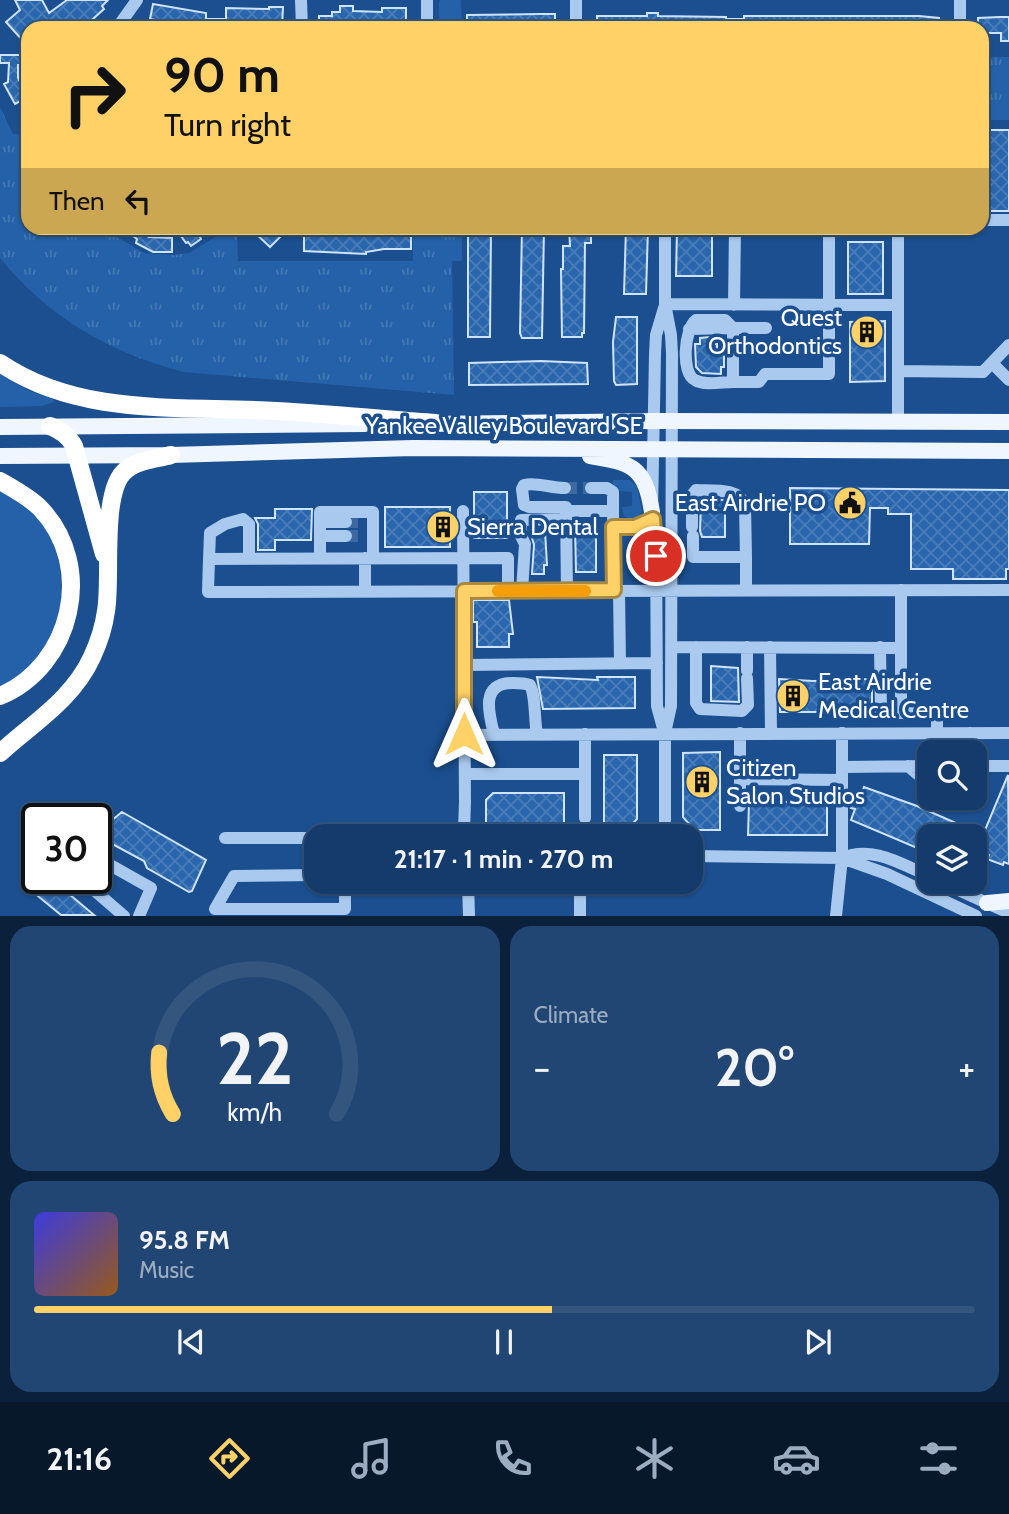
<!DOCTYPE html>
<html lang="en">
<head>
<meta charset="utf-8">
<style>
	:root { --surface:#143b6b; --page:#214673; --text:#f1f3f6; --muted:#9dadc1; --line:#33557e; --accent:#ffd166 }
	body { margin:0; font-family:Cabin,sans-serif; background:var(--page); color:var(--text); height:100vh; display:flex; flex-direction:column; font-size:26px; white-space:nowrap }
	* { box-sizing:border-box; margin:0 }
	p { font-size:23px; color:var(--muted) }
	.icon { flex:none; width:38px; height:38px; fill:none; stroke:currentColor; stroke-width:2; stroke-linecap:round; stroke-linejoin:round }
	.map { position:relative; height:916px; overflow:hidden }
	.sheet { display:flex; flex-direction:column; gap:10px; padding:10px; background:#0b203b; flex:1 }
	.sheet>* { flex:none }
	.banner { position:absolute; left:21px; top:21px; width:968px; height:214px; border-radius:21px; box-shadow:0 2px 5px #0004,0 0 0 2px var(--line); background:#ffd166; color:#111; overflow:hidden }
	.fabs { position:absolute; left:917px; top:740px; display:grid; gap:14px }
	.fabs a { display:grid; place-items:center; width:70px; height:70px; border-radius:14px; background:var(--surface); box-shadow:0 2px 5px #0004,0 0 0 2px var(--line); font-size:35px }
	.speed { position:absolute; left:21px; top:803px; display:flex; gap:14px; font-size:35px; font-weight:700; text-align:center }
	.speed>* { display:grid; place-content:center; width:91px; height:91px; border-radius:50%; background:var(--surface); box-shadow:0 2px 5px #0004,0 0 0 2px var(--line); line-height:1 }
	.speed .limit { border:4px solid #111; border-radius:10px; background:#fff; color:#111 }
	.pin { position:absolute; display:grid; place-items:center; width:60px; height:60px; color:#fff; margin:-30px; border:4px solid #fff; border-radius:50%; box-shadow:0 2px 7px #0007 }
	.me { position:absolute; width:77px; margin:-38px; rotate:0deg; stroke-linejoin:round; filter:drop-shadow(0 0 5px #0008) }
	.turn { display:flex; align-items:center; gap:24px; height:147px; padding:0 28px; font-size:32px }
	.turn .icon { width:91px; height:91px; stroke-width:2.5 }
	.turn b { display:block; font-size:49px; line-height:60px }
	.then { display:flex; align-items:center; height:66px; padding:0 28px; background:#0003; gap:14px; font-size:26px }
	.big { font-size:52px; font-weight:800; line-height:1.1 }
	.sheet .tile { flex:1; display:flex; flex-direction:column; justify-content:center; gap:10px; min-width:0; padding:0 24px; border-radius:21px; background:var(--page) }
	.sheet .dial { align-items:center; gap:0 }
	.dial svg { height:182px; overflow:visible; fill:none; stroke:var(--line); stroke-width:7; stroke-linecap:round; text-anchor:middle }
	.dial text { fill:var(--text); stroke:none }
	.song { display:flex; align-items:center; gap:21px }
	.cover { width:84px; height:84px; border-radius:10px; background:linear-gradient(135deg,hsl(240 70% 55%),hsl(30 70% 35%)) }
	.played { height:7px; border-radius:4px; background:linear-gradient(90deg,var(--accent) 55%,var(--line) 55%) }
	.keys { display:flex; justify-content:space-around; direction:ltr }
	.heat { display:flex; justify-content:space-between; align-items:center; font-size:38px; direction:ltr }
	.sheet .tiles { flex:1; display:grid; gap:10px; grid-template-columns:1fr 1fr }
	.tile:last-child { grid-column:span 2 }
	.trip { position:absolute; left:304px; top:824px; width:399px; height:70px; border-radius:21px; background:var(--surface); box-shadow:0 2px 5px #0004,0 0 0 2px var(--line); font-weight:800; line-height:70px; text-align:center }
	.dock { display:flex; height:112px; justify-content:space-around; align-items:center; background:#08182b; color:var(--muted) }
	.dock .icon { width:49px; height:49px }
	.dock .selected { color:var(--accent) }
	.dock b { font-size:32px; color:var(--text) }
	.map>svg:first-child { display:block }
</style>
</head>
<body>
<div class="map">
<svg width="1009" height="916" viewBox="0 0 1009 916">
	<defs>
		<pattern id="park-tufts" width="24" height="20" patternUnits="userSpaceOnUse" patternTransform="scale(1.75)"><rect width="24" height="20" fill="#2461a8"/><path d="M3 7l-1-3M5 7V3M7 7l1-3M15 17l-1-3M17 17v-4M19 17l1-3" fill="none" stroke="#4579b5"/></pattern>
		<pattern id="building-cross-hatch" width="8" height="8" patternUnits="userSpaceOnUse" patternTransform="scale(1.75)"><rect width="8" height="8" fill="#2a66ad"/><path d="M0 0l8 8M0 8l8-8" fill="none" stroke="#4a7db9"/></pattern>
	</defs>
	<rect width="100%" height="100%" fill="#1b4f8f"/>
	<path fill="#2461a8" d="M 0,374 L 27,390 L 53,399 L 54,402 L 42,406 L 0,407 Z
		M 613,480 L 630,480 L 637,486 L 642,511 L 638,517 L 633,520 L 624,516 L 622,507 L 632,506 L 632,492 L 619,491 L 613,487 Z
		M 0,490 C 19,503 40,516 51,538 C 64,565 65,612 51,639 C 42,657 18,679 0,687 Z"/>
	<path fill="url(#park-tufts)" d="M 441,0 L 461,0 L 462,28 L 439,28 L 439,2 Z
		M 982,57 L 1009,57 L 1009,120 L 982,120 Z
		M 0,107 L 13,134 L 28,135 L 28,228 L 102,228 L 144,253 L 174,255 L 189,253 L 230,228 L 237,228 L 238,261 L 413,261 L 413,228 L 462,228 L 462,261 L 452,261 L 454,395 L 184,372 C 110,353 49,318 0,258 Z"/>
	<path fill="url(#building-cross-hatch)" stroke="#cfe3fa" stroke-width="2" d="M 15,0 L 42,0 L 49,13 L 67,0 L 108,0 L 102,6 L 104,9 L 83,28 L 72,28 L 67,21 L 53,28 L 28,28 L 28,37 L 23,41 L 6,22 L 20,10 Z
		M 153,4 L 206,13 L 206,19 L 226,19 L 226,8 L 269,9 L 269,7 L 283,7 L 282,28 L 199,28 L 199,26 L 175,24 L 150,19 Z
		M 340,6 L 353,6 L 353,11 L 382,12 L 382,8 L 406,8 L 406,22 L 377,22 L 377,25 L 319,25 L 319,16 L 332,16 L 332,12 L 340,12 Z
		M 647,13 L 658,13 L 658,16 L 726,17 L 726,19 L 744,19 L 744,16 L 919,16 L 939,18 L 939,28 L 597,28 L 597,16 L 647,16 Z
		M 541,14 L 555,14 L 555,28 L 467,28 L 467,15 Z
		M 1000,17 L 1009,17 L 1009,41 L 1001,41 L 1001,33 L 982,33 L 982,28 L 978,28 L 978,18 Z
		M 0,55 L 24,55 L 23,65 L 18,65 L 18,78 L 28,97 L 15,104 L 4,84 L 8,82 L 9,63 L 0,63 Z
		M 982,130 L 1009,130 L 1009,211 L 987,211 L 987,203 L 982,203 Z
		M 122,228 L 154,228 L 149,237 L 172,238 L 172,252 L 153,252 L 136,243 L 137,239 Z
		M 185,228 L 210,228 L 199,235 L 201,239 L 191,246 L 188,242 L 186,243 L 178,232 Z
		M 250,228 L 289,228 L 270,247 Z
		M 304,228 L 411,228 L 411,249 L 384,249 L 366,252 L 366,254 L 304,251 Z
		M 468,228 L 491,228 L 490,337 L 468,337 Z
		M 522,228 L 544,228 L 542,338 L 522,338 L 520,333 Z
		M 569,228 L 591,228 L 591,243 L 585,243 L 584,333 L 582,333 L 582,337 L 562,337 L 561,269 L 563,269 L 563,246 L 570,246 Z
		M 626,228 L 648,228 L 646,294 L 624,294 Z
		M 677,228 L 712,228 L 712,276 L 676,276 Z
		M 848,242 L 883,242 L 883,294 L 848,294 Z
		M 616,317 L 637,317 L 637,384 L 616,385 L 614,381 L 613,342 Z
		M 885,321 L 885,381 L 850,382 L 850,322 Z
		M 710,337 L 710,344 L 717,344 L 717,350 L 724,350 L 724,367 L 721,367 L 721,374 L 702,373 L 696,367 L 695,344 L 700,344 L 700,338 Z
		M 541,361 L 587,363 L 588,384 L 469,385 L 469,363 Z
		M 790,488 L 1009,490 L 1009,569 L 1006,569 L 1006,579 L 953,579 L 953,569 L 911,569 L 911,514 L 888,514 L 888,508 L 870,508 L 869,544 L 790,544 Z
		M 474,492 L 507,492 L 507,538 L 474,538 Z
		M 701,499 L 725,500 L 725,537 L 702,537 L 700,531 Z
		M 385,507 L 450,507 L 450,547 L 385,547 Z
		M 275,509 L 312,509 L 311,540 L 275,540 L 275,550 L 258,550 L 258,524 L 255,518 L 275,518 Z
		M 575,524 L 596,524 L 596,572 L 576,572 Z
		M 530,531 L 545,531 L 547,565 L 544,565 L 544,574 L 532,574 L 534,545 Z
		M 473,600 L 509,600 L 513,634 L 509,634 L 509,647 L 477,647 L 477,622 L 473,622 Z
		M 711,666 L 738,668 L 739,702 L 711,701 Z
		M 537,677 L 598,680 L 597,677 L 635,677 L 635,708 L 543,709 Z
		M 779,679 L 813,681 L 872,679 L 872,712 L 780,712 Z
		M 720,752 L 720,830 L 694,830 L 683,817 L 683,753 Z
		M 604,755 L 637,755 L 637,819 L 628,828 L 604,829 Z
		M 1008,775 L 1009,864 L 1004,862 L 1003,865 L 987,859 L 989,855 L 978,851 L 984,836 L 929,836 L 929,853 L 851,820 L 855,809 L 851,808 L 856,796 L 860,797 L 864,787 L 917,806 L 983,835 Z
		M 493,793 L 564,793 L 564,828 L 486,829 L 486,800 Z
		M 749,802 L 827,802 L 827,835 L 748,835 Z
		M 122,812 L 206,860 L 192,891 L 189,892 L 147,868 L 144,861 L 99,837 L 100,830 Z
		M 37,866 L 37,878 L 50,878 L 94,915 L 61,915 L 22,883 Z"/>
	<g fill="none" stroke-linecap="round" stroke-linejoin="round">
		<path stroke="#3d69a0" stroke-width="12" stroke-dasharray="12 6" stroke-linecap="butt" d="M 565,488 L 591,488
			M 346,522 L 361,522
			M 346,536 L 361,536"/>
		<path stroke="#a9c9ee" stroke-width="12" d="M 301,0 L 302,28
			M 427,0 L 427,28
			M 576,0 L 576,28
			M 117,28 L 137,0
			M 960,28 L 960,0
			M 982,220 L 1009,220
			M 665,304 L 898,305
			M 734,305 L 735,228
			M 664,308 L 656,335 L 655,354 L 652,512 L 656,538 L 657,706 L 664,732
			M 766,328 L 733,328 L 733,382 L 759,382 L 765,374 L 829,374 L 829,228
			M 689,329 L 733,328
			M 992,363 L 1009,380
			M 898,371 L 983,372 L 1009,345
			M 733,382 C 722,382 705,386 695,380 C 681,374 684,329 696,320 L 725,320 L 733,328
			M 898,421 L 898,228
			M 565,488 C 550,488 537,482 524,485 L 522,489 L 524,505 L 529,507 L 566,507 L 566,511
			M 591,488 L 607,488 L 613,492 L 613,511
			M 320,522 L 346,522
			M 613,527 L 635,527 L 653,519
			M 692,527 L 692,495 L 696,490 C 712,491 739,487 745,505 L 746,557
			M 320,536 L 346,536
			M 693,536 L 693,557 L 746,557 L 746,590
			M 320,558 L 320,512 L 373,512 L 373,558
			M 365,558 L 365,592
			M 209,559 L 210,533 L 225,524 L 243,519 L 249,524 L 249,558
			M 619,590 L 620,663
			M 508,591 L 508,558 L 209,559 L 208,592 L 1009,590
			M 522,591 L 525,544 L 521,536 L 521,520 L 566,519
			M 567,591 L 566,511 L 613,511 L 614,590
			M 671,647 L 901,648 L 901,590
			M 696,647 L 696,703 L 700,709 L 742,711 L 748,705 L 747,678
			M 770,647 L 771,733
			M 880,647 L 881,711 L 886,713 L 901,713
			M 901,648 L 901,713 L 937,714 L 937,733
			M 464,665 L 657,663
			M 747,671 L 747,647
			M 970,733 L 971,752
			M 494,734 C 488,711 481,683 513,683 C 519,683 524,683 530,685 C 536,696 534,720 537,734
			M 464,735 L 1009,733
			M 908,766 L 929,784
			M 975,766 L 1009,766
			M 842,767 L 929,766
			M 465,774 L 585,774
			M 740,779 L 842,780
			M 740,806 L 740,733
			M 585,818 L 585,734
			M 461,836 L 464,830 L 465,802 L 463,511
			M 665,836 L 665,733 L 671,706 L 672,354 L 671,335 L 665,304 L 665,228
			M 225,838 L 317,838
			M 691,856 L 842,858 C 872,845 901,864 929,876
			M 96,857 L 151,888 L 139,916
			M 842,858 L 887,874 L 976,916
			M 317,875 L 234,876 L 215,909 L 345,909 L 345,882
			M 80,878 L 124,916
			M 468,882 L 469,916
			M 580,882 L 580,916
			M 941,882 L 1009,913
			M 836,916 L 842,858 L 842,733"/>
		<path stroke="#f0f6ff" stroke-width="16" d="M 426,424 L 654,421 L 1009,422
			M 0,427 L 365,424
			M 0,456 L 171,455 L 413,448 L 1009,451
			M 590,456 C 633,463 645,467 652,512
			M 987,903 L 1009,901"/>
		<path stroke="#fff" stroke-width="18" d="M 0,363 C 81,418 183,405 276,411 C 329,414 383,419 436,423
			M 50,426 C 61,431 68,435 74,446 L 104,554
			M 0,481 C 14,489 29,497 40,508 C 96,566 72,666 0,696
			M 0,753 C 33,723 73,699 92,657 C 99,642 104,626 106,611 C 112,578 100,490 126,470 C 138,460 157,459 171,455"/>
	</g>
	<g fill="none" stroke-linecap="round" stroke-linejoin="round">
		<defs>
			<path id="route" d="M 464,734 L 464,591 L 614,590 L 613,527 L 635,527 L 653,519 L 656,556"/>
		</defs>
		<use href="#route" stroke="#a68842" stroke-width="18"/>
		<use href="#route" stroke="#ffd166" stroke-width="12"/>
		<path stroke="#f59e0b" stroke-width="12" d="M 498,591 L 585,591"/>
	</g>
	<defs>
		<symbol id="building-disc" viewBox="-11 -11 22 22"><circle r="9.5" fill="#ffd166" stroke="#1b4f8f"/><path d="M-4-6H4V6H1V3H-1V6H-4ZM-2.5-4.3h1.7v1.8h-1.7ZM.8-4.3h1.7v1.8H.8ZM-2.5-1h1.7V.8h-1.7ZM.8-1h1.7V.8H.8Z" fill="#111"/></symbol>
		<symbol id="civic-disc" viewBox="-11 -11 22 22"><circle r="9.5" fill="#ffd166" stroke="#1b4f8f"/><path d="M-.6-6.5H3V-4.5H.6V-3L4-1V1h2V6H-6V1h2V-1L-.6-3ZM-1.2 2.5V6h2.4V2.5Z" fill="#111"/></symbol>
	</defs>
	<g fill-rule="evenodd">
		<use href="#building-disc" x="848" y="313" width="38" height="38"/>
		<use href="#civic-disc" x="831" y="484" width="38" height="38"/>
		<use href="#building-disc" x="424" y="508" width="38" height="38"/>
		<use href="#building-disc" x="774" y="677" width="38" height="38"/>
		<use href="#building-disc" x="683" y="763" width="38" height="38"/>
	</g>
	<g text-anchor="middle" stroke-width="7" stroke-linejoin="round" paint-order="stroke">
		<g font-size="24" fill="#fff" stroke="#1b4f8f" text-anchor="start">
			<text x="842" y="326" text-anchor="end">Quest<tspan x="842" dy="28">Orthodontics</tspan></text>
			<text x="826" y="511" text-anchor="end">East Airdrie PO</text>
			<text x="467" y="535">Sierra Dental</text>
			<text x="818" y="690">East Airdrie<tspan x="818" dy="28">Medical Centre</tspan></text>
			<text x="726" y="776">Citizen<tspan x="726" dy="28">Salon Studios</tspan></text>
		</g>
		<g font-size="24" fill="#fff" stroke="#1b4f8f">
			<text x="504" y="434">Yankee Valley Boulevard SE</text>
		</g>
	</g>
</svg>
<div class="fabs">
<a><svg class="icon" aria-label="search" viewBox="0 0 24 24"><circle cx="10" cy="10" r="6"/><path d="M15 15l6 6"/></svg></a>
<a><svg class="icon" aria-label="layers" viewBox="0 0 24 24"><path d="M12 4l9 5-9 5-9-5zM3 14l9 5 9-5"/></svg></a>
</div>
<div class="speed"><div class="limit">30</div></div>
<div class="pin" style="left:656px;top:556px;background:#d93025"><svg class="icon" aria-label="arrive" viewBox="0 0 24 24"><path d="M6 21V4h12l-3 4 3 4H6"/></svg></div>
<svg class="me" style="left:464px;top:734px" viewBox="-20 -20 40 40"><path d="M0-17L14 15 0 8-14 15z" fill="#ffd166" stroke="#fff" stroke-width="4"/></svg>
<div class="trip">21:17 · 1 min · 270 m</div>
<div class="banner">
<div class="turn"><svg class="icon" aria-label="right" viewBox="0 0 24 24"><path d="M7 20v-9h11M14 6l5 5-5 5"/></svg><div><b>90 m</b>Turn right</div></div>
<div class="then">Then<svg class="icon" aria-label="left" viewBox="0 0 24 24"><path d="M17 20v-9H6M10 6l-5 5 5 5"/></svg></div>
</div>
</div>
<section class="sheet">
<div class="tiles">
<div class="tile dial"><svg viewBox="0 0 100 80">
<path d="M14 69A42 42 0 1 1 86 69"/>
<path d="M14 69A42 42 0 0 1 8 42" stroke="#ffd166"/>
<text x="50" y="56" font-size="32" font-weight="700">22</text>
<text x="50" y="72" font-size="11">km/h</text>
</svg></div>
<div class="tile"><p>Climate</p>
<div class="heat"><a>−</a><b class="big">20°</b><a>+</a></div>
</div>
<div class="tile">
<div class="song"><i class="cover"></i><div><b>95.8 FM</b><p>Music</p></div></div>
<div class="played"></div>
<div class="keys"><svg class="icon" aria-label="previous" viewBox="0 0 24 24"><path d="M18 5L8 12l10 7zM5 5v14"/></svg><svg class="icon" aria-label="pause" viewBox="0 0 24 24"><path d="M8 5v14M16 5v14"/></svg><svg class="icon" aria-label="next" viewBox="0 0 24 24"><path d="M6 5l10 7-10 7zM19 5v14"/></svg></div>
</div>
</div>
</section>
<nav class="dock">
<b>21:16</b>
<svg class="icon selected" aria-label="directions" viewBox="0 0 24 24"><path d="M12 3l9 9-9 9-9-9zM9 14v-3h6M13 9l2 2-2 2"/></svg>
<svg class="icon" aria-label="music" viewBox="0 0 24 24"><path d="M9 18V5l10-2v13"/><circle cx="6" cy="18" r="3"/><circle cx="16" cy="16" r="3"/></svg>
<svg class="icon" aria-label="phone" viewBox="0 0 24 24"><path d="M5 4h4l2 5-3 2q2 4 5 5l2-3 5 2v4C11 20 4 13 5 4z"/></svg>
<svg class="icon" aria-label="climate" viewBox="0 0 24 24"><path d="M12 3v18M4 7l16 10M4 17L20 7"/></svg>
<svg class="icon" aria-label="car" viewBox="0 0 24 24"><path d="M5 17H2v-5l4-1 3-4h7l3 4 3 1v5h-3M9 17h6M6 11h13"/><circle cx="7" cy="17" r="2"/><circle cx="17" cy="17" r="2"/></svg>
<svg class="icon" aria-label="filters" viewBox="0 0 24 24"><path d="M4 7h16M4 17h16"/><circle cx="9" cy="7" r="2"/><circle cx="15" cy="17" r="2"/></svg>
</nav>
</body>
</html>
